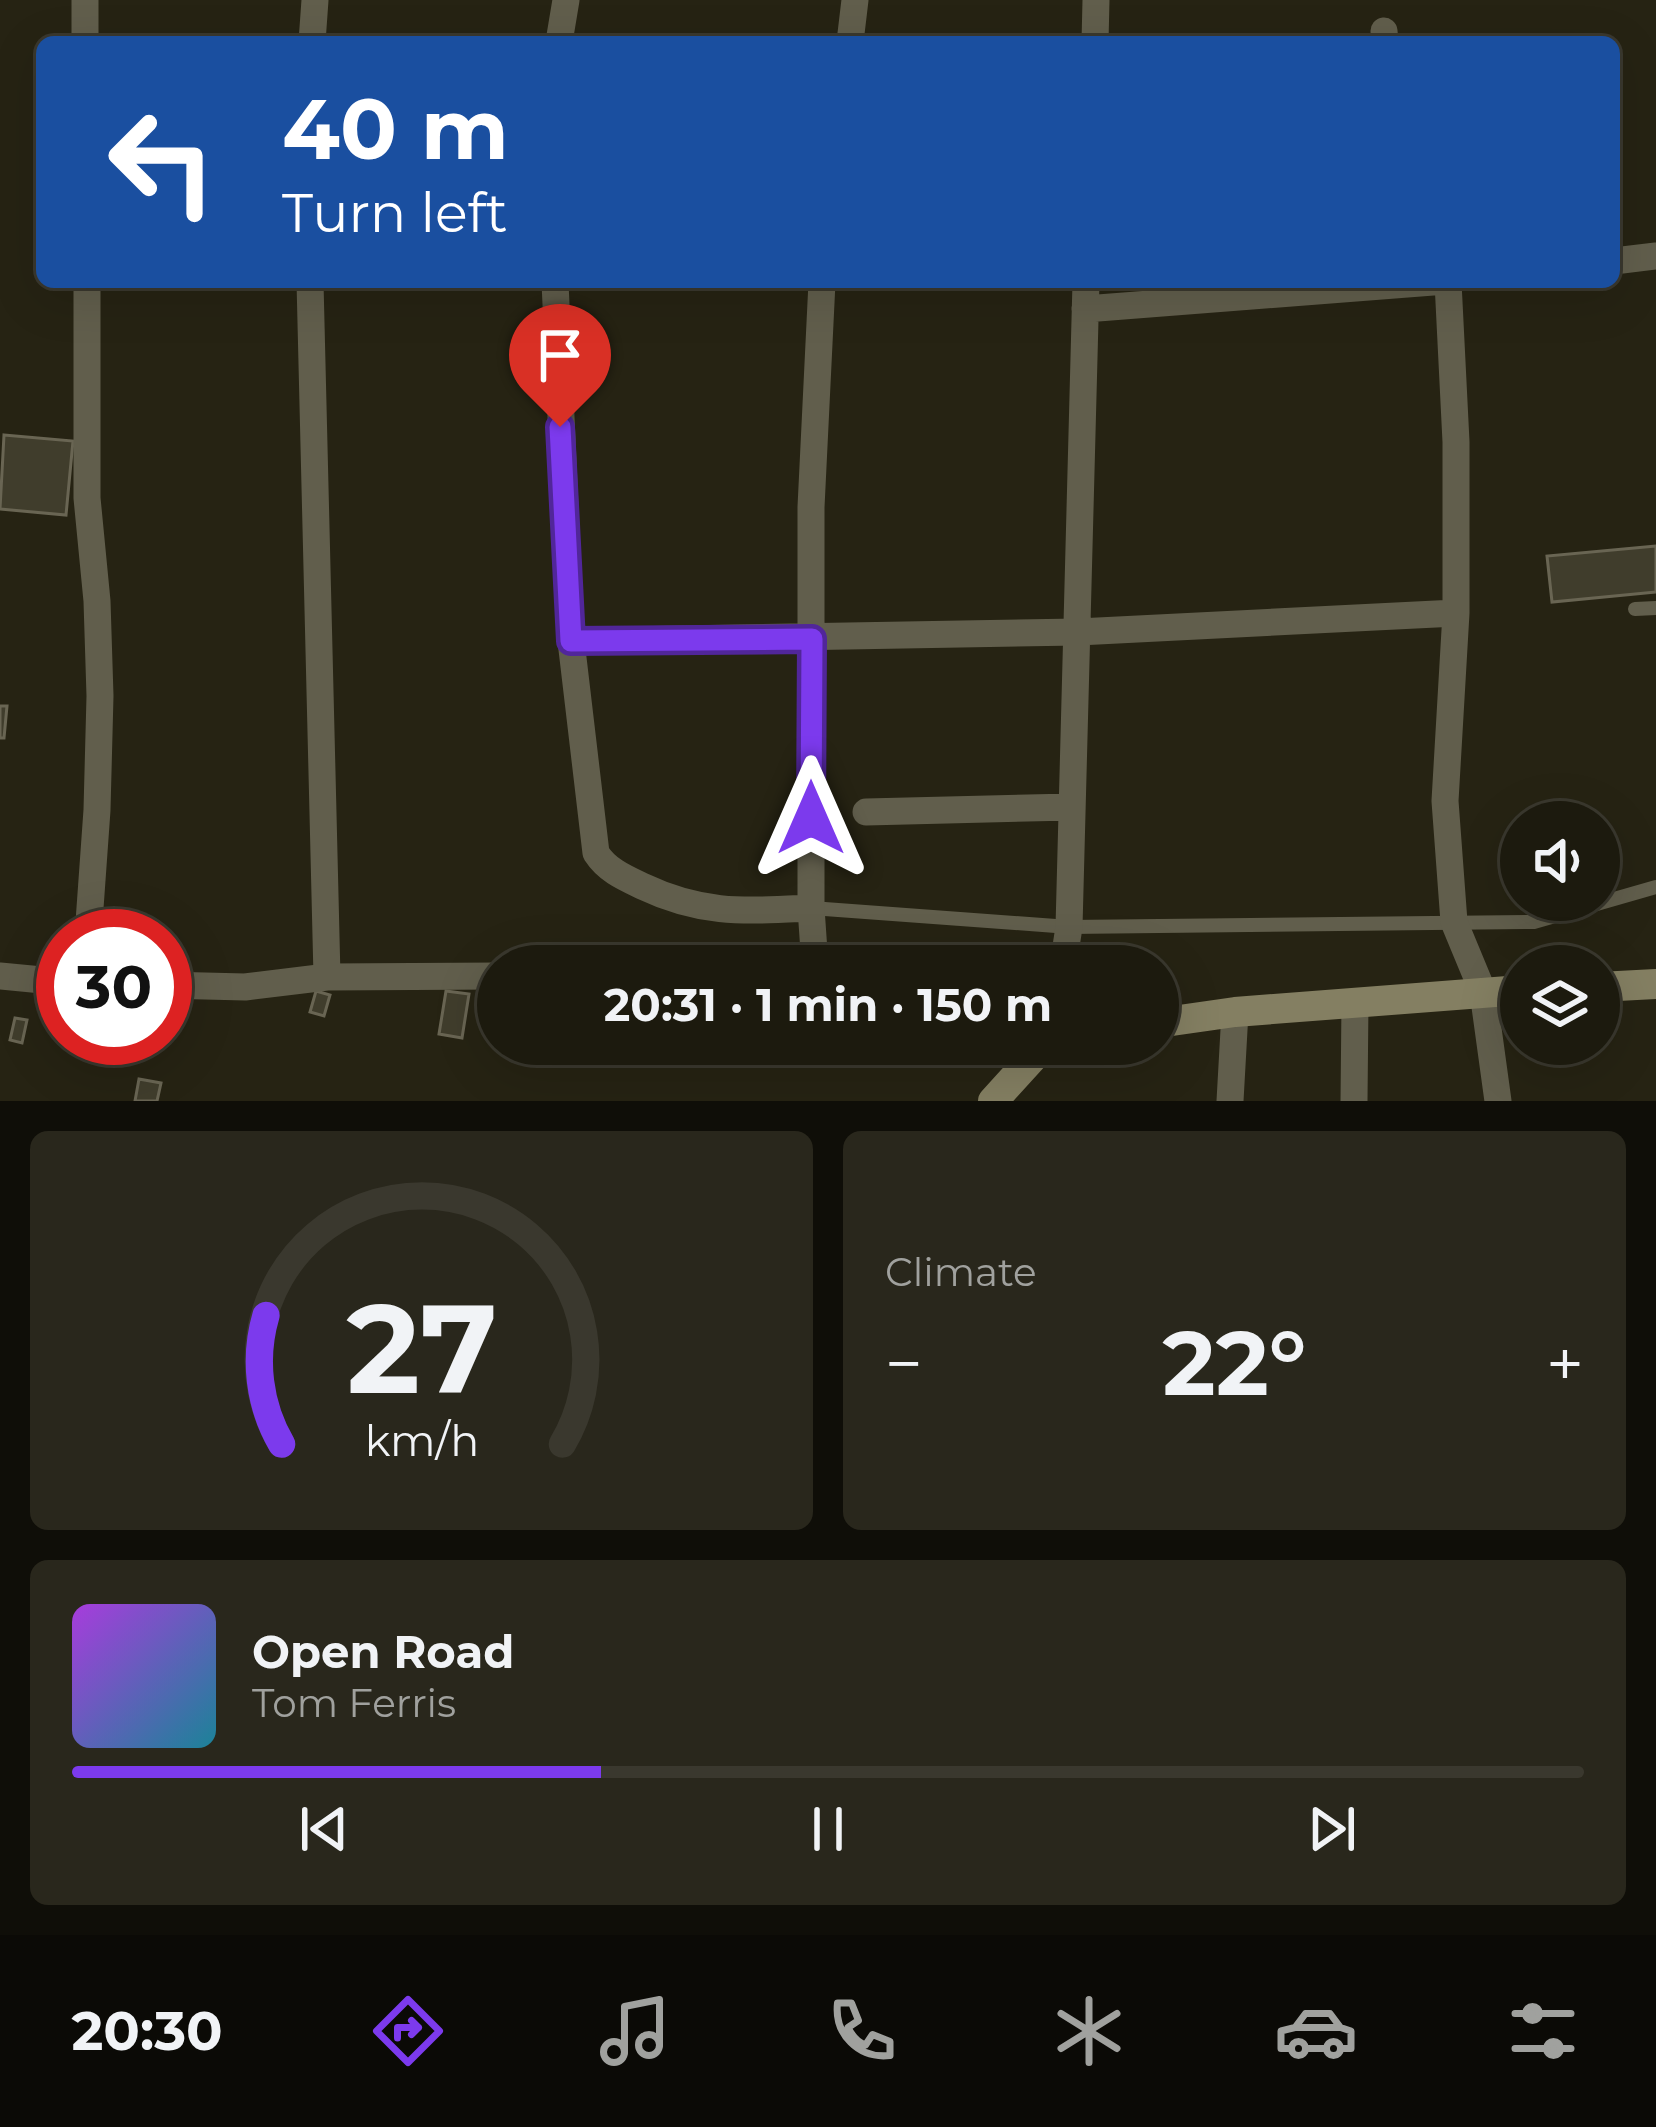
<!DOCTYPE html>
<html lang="en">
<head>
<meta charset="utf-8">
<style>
	:root { --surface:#1c1a0e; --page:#29271c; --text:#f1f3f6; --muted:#a0a19e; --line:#3a382e; --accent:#7c3aed }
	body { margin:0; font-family:Montserrat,sans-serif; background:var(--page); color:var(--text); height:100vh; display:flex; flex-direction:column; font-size:45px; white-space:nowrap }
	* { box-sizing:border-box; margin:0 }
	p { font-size:39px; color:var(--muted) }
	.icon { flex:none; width:66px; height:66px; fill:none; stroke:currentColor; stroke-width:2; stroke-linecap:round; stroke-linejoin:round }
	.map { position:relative; height:1101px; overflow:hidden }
	.panel { display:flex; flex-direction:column; gap:30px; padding:30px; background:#0f0e08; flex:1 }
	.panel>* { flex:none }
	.banner { position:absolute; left:36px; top:36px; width:1584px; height:252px; border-radius:18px; box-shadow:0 12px 48px #0002,0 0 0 3px var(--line); background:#1a4fa0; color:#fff; overflow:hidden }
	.buttons { position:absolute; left:1500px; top:801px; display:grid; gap:24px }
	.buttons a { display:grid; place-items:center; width:120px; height:120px; border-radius:50%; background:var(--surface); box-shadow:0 12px 48px #0002,0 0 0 3px var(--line); font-size:60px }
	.speed { position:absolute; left:36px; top:909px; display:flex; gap:24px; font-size:60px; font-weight:700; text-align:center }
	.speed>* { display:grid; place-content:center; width:156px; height:156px; border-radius:50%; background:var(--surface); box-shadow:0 12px 48px #0002,0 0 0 3px var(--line); line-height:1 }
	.speed .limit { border:18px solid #d22; background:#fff; color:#111 }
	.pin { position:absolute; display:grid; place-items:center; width:102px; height:102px; color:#fff; margin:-123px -51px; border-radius:50% 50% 50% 0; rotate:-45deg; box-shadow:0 0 12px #0007 }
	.pin .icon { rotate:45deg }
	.me { position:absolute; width:132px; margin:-66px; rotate:0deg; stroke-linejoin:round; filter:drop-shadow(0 0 9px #0008) }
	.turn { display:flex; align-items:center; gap:42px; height:252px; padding:0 48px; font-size:54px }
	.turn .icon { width:156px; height:156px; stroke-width:2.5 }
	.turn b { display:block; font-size:84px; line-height:102px }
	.big { font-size:90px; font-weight:700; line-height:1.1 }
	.panel .widget { flex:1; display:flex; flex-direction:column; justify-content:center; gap:18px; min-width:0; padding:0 42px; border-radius:18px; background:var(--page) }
	.panel .dial { align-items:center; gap:0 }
	.dial svg { height:312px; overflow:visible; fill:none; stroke:var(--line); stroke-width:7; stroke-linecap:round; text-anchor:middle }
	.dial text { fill:var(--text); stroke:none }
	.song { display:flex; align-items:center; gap:36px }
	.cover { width:144px; height:144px; border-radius:18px; background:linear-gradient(135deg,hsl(280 70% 55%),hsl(190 70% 35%)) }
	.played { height:12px; border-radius:6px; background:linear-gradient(90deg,var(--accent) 35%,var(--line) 35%) }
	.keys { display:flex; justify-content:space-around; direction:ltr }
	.heat { display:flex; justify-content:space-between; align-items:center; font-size:66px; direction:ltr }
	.panel .tiles { flex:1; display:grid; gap:30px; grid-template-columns:1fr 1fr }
	.widget:last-child { grid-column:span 2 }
	.trip { position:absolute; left:477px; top:945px; width:702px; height:120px; border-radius:60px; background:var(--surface); box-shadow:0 12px 48px #0002,0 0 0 3px var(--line); font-weight:700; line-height:120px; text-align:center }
	.dock { display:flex; height:192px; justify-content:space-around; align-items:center; background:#0b0a06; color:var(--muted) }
	.dock .icon { width:84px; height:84px }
	.dock .on { color:var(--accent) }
	.dock b { font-size:54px; color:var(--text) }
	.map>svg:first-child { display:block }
</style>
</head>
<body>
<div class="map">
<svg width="1656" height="1101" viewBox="0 0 1656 1101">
	<rect width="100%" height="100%" fill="#262313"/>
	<path fill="#403d2c" stroke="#696553" stroke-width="3" d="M 4,435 L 73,441 L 66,515 L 0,509 Z
		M 1656,546 L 1656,592 L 1552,602 L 1547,556 Z
		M 0,706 L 7,706 L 4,738 L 0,738 Z
		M 316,991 L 330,995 L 324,1016 L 310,1012 Z
		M 446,991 L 469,994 L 462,1038 L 439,1034 Z
		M 15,1018 L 27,1020 L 22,1043 L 10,1040 Z
		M 139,1079 L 161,1083 L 157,1101 L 135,1101 Z"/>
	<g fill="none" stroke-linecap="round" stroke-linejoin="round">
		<path stroke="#615e4c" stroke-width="14" d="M 1635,609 L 1656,608
			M 811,908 L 1069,927 L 1534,922 L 1656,887"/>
		<path stroke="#615e4c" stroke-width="27" d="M 1384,31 L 1385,42
			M 85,42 L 85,0
			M 312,42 L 315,0
			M 559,42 L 566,0
			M 850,42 L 855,0
			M 1095,42 L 1096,0
			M 1614,261 L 1656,256
			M 87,282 L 87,498 L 97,601 L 100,696 L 97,810 L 88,936
			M 310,282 L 327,977
			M 555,282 L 571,641 L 596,853 C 607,870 623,877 642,886 C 703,915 745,911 811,908
			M 1448,282 L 1456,442 L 1456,613 L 1445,801 L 1454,922 L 1483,992 L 1498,1101
			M 1085,309 L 1433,282
			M 571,641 L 1078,632 L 1456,613
			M 866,812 L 1072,807
			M 815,966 L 811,908 L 811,507 L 822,282
			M 1063,966 L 1069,927 L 1086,282
			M 0,976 L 63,982
			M 165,985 L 245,987 L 327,977 L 498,976
			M 1230,1101 L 1235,1012
			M 1354,1101 L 1355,1002"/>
		<path stroke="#847f62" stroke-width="30" d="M 1599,987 L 1656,984
			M 1158,1023 L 1235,1012 L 1521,990
			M 993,1101 L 1045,1044"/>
	</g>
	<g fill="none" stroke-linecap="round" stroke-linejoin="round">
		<defs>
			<path id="route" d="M 560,427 L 571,641 L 812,639 L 811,818"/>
		</defs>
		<use href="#route" stroke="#51269a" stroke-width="30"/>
		<use href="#route" stroke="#7c3aed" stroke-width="21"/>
	</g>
</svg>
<div class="buttons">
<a><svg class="icon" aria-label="sound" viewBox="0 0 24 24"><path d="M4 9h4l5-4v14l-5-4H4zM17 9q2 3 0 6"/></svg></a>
<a><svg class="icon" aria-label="layers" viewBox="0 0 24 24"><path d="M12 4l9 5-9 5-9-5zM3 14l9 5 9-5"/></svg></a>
</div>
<div class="speed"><div class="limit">30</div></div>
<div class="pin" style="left:560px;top:427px;background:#d93025"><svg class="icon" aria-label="arrive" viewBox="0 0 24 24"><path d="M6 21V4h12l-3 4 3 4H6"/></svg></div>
<svg class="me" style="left:811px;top:818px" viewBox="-20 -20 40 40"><path d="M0-17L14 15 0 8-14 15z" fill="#7c3aed" stroke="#fff" stroke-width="4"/></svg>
<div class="trip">20:31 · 1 min · 150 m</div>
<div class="banner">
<div class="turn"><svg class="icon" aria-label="left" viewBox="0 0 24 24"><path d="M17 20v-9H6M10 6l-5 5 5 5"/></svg><div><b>40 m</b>Turn left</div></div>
</div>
</div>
<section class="panel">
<div class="tiles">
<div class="widget dial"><svg viewBox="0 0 100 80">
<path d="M14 69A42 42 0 1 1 86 69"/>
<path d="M14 69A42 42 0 0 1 10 36" stroke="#7c3aed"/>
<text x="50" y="56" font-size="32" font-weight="700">27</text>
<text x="50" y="72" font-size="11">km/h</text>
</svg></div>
<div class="widget"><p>Climate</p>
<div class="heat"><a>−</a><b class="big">22°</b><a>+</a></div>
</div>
<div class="widget">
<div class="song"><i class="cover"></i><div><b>Open Road</b><p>Tom Ferris</p></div></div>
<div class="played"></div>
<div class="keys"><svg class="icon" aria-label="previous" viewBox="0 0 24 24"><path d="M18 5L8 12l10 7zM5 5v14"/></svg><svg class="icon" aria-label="pause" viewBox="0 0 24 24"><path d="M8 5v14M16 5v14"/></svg><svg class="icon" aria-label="next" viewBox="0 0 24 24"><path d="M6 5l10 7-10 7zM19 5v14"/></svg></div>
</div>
</div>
</section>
<nav class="dock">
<b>20:30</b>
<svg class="icon on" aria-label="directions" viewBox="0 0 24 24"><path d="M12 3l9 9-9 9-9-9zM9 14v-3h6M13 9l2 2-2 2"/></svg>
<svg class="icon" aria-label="music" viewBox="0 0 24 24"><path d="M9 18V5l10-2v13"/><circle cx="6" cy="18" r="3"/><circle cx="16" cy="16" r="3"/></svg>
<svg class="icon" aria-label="phone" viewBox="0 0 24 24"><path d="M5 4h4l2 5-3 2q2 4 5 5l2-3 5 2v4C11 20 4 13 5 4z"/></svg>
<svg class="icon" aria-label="climate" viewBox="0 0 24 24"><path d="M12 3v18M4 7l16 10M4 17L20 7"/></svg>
<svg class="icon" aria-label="car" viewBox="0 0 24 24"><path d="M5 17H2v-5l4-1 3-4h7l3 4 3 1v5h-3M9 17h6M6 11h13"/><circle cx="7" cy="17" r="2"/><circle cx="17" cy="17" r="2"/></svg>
<svg class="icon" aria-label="filters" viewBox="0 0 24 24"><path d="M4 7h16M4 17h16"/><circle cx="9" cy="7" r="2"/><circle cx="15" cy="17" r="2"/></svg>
</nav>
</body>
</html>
